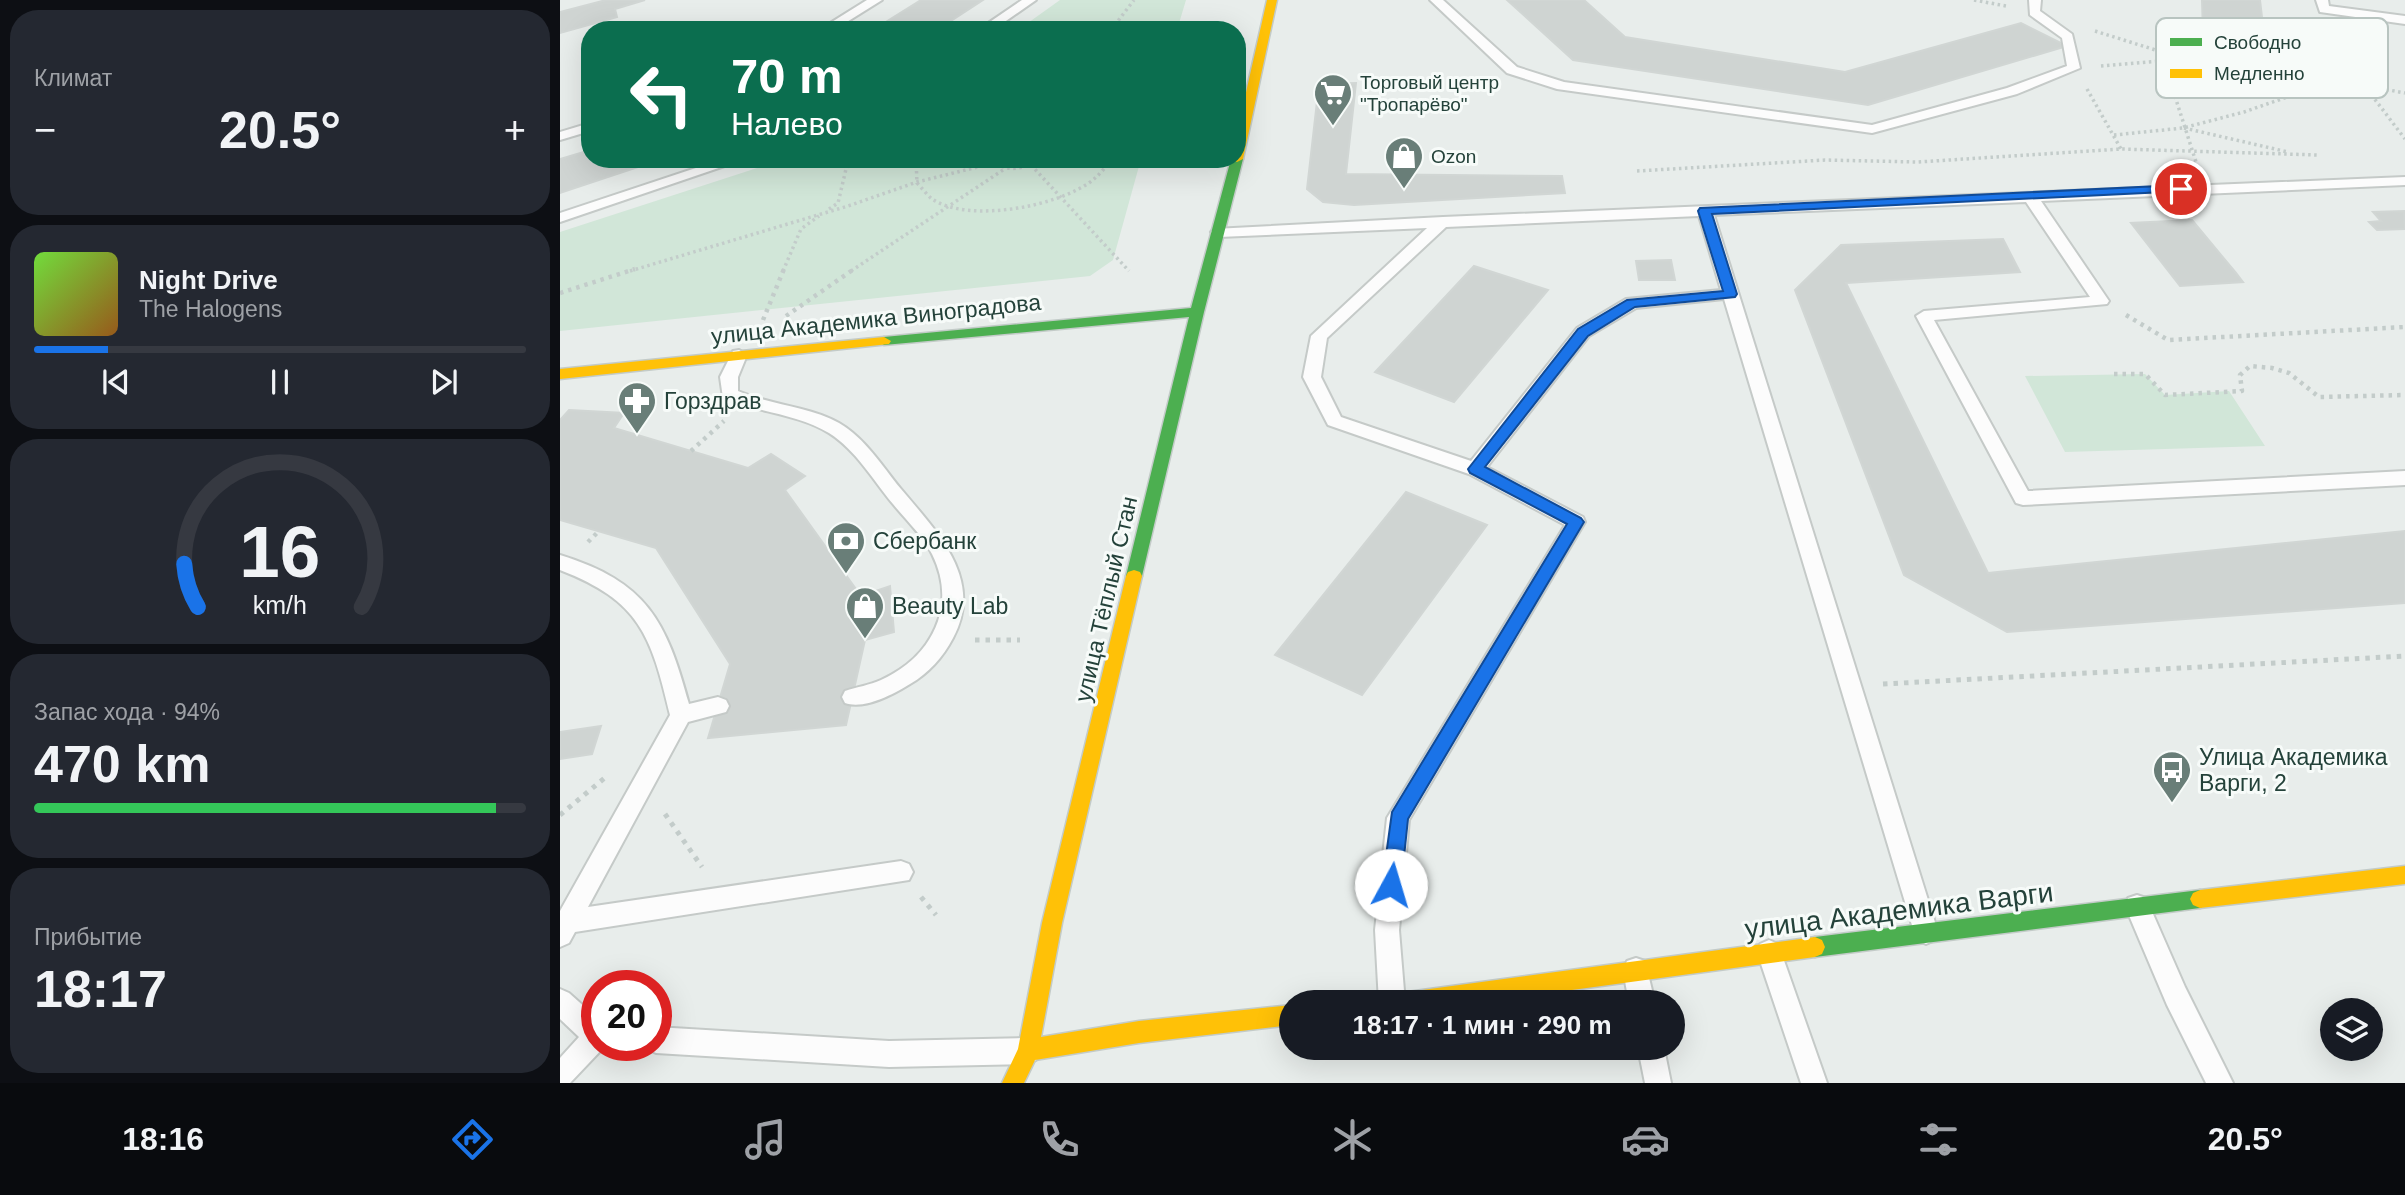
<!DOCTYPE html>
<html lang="ru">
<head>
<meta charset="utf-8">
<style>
	:root { --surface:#171b24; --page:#242831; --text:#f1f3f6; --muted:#9ea1a6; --line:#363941; --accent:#1a73e8 }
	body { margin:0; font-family:Arial,sans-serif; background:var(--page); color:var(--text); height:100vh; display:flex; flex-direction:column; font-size:26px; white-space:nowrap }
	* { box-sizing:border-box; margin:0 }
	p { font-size:23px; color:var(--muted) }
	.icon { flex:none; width:38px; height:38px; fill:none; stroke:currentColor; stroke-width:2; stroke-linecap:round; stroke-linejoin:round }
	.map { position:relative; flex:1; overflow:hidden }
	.details { display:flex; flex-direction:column; gap:10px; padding:10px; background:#0d0f14; width:560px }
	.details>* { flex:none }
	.guide { position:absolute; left:21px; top:21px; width:665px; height:147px; border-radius:28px; box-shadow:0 7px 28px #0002; background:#0b6e4f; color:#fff; overflow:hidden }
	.buttons { position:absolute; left:1760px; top:998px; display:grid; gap:14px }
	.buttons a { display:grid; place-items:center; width:63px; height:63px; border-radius:50%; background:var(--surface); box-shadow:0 7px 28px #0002; font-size:35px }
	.speed { position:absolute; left:21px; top:970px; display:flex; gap:14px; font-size:35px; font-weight:700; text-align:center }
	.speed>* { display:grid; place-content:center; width:91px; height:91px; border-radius:50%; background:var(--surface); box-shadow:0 7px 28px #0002; line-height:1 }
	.speed .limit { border:10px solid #d22; background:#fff; color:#111 }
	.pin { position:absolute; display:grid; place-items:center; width:60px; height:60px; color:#fff; margin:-30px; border:4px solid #fff; border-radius:50%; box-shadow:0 2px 7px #0007 }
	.me { position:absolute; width:77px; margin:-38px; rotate:6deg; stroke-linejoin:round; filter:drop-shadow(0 0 5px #0008) }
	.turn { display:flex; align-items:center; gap:24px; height:147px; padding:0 35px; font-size:32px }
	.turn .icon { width:91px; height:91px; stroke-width:2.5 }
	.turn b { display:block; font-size:49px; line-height:60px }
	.big { font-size:52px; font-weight:600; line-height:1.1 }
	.details .card { flex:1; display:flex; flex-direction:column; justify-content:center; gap:10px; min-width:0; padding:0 24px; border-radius:28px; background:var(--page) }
	.details .dial { align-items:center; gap:0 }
	.dial svg { height:182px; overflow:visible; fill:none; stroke:var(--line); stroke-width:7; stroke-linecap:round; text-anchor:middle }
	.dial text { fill:var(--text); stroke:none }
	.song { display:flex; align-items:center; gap:21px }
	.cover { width:84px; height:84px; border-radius:10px; background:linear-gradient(135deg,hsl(100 70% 55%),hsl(30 70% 35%)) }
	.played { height:7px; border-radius:4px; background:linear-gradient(90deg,var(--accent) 15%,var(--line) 15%) }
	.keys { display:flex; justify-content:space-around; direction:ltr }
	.heat { display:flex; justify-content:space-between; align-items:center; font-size:38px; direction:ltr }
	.charge { height:10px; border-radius:5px; background:linear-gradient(90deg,#34c759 94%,var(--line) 0) }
	.trip { position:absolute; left:719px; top:990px; width:406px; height:70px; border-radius:35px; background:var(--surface); box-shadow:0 7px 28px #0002; font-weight:600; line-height:70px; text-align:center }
	.tab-bar { display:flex; height:112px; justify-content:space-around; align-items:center; background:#090b0e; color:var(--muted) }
	.tab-bar .icon { width:49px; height:49px }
	.tab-bar .active { color:var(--accent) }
	.tab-bar b { font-size:32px; color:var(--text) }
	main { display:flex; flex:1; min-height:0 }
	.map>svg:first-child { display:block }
</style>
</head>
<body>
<main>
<section class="details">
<div class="card"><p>Климат</p>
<div class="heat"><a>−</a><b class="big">20.5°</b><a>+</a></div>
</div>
<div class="card">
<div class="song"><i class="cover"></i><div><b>Night Drive</b><p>The Halogens</p></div></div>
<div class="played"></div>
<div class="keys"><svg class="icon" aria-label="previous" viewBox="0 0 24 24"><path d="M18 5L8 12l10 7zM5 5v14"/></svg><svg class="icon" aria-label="pause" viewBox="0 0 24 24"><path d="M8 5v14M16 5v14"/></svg><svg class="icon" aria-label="next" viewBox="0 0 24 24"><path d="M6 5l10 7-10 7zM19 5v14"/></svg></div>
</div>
<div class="card dial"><svg viewBox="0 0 100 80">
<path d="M14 69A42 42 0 1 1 86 69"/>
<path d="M14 69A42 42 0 0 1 8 50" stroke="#1a73e8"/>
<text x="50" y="56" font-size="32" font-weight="700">16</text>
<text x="50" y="72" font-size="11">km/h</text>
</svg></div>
<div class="card"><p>Запас хода · 94%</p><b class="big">470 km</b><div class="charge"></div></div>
<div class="card"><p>Прибытие</p><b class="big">18:17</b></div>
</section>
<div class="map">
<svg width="1845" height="1083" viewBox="0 0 1845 1083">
	<rect width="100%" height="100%" fill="#e8edeb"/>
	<path fill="#d1e6d8" d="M 500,0 L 626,0 L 617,30 L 458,30 Z
		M 225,159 L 581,159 L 553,260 L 530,276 L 0,331 L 0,232 Z
		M 1585,374 L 1605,395 L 1669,391 L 1705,446 L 1505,452 L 1465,376 Z"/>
	<path fill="#cfd4d2" stroke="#d1d6d4" stroke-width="2" d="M 46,0 L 85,0 L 55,9 L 57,17 L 0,33 L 0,12 Z
		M 361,0 L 423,0 L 377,30 L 313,30 Z
		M 947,0 L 1024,0 L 1065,37 L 1285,72 L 1461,23 L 1507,46 L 1308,105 L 1013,60 Z
		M 1642,0 L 1700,0 L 1705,43 L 1643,34 Z
		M 796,83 L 786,174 L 1002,176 L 1005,193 L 794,205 L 763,202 L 747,189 L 759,84 Z
		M 30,150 L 30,159 L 102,159 L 0,193 L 0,159 Z
		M 1844,211 L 1845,229 L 1817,230 L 1809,222 L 1821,221 L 1813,212 Z
		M 1632,220 L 1676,273 L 1683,282 L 1620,286 L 1571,223 Z
		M 1443,239 L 1460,272 L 1286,283 L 1428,573 L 1845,531 L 1845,603 L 1447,632 L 1344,575 L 1235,290 L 1281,245 Z
		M 1111,260 L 1115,280 L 1079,280 L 1076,261 Z
		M 914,266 L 988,290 L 894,402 L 815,372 Z
		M 9,410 L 64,413 L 54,428 L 188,468 L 211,454 L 245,476 L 225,490 L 301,596 L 330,586 L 334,632 L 305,640 L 286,725 L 148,738 L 170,664 L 96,548 L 0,520 L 0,420 Z
		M 846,492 L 927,525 L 802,695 L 715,655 Z
		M 41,726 L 32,754 L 0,759 L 0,732 Z"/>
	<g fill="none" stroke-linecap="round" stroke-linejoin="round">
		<defs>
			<path id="lane" d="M 307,0 L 322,0 L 274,30 L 259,30 Z
				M 462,0 L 476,0 L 433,30 L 418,30 Z
				M 870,0 L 883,0 L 957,67 L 1004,82 L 1312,125 L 1447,88 L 1507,66 L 1502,38 L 1470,15 L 1469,0 L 1481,0 L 1480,11 L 1512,34 L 1520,68 L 1457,94 L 1312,133 L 997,89 L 947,73 Z
				M 1756,0 L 1768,0 L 1769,6 L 1845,16 L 1845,24 L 1760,12 Z
				M 30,123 L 30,131 L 0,140 L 0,132 Z
				M 163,159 L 185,159 L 0,222 L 0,213 Z
				M 1845,177 L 1845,185 L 1481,201 L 1549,301 L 1547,304 L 1374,320 L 1468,491 L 1845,471 L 1845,485 L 1463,505 L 1456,503 L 1356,316 L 1364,311 L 1530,297 L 1466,202 L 1154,215 L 1378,932 L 1375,940 L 1366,944 L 1357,940 L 1354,932 L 1164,299 L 1076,308 L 1029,336 L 927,467 L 1023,517 L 1025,522 L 849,820 L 839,930 L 845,1003 L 819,1003 L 815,930 L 827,818 L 1005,525 L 909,474 L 768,425 L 743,377 L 751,336 L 867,228 L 659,237 L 654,235 L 651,232 L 654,229 L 883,217 ZM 1139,216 L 1161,290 L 1066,299 L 1017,328 L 911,461 L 781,417 L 761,377 L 767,338 L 886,227 Z
				M 179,350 L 187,355 L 178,377 L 178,391 C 210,405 248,406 279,423 C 305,438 322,466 341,489 C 376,531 425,579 393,638 C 383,657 369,673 350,684 C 334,694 304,710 285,703 L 282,697 L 285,691 C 297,687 310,685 321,680 C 372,657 398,606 372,554 C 363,536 346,520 333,504 C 313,480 296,450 269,433 C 238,414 197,412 163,398 L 160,377 L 173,351 Z
				M 0,555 C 87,582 106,620 129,704 L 158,697 L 166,700 L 169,706 L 166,712 L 128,722 L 28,907 L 341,861 L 349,864 L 353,872 L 349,880 L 15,932 L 9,943 L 0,947 L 0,911 L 110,715 C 91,635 80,601 0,570 Z
				M 1577,895 L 1586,898 L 1625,987 L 1673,1083 L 1646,1083 L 1607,1005 L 1565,906 L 1568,898 Z
				M 1209,940 L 1218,944 L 1221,952 L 1267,1083 L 1241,1083 L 1197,952 L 1200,944 Z
				M 1076,958 L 1085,961 L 1095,1003 L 1069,1003 L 1063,970 L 1067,961 Z
				M 0,989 L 9,993 L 37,1018 L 37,1045 L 46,1045 L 10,1083 L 0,1083 L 0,1058 L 19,1037 L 0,1019 Z
				M 96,1027 L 329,1041 L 467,1038 L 476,1042 L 480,1051 L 476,1060 L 467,1064 L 329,1067 L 96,1053 L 87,1049 L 85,1045 L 96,1045 Z
				M 1078,1048 L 1104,1048 L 1111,1083 L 1085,1083 Z"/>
			<path id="fast" d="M 677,156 L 683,159 L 644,312 L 582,576 L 580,580 L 568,580 L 566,576 L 629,317 L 324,345 L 317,341 L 324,337 L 631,308 L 671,159 L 677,159 Z
				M 1640,890 L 1647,893 L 1650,899 L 1647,905 L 1640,908 L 1255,957 L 1248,954 L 1245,947 L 1248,940 L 1255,937 Z"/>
			<path id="slow" d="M 707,0 L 717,0 L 683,159 L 677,162 L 671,159 L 677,159 L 677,132 Z
				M 324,337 L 331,341 L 329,344 L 0,379 L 0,369 Z
				M 574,570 L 580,572 L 582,576 L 502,923 L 481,1037 L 579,1021 L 732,1005 L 732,1025 L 579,1043 L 475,1060 L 464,1083 L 442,1083 L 458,1049 L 482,923 L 566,576 L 568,572 Z
				M 1845,866 L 1845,884 L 1640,908 L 1633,905 L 1630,899 L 1633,893 L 1640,890 Z
				M 1255,937 L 1262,940 L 1265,947 L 1262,954 L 1255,957 L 917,1003 L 830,1003 L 833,996 L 840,993 Z"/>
		</defs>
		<use href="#lane" stroke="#c5cac8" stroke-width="4"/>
		<use href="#fast" stroke="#c3cbc8" stroke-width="3"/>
		<use href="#slow" stroke="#c3cbc8" stroke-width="3"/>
		<path stroke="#c3ccca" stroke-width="3.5" stroke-dasharray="2.5 3.5" stroke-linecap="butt" d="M 1414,0 L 1446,6
			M 551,30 L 574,0
			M 1535,31 L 1621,58
			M 1604,62 L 1636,162
			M 1541,66 L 1625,59 L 1711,68 L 1845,93
			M 1804,85 L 1845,139
			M 1527,89 L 1561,149
			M 1624,128 L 1728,152
			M 1554,135 L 1623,128 L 1684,112 L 1776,80
			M 356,159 L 357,183 C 362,188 367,195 372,199 C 409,224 502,206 534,179 C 541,173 547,165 553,159
			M 432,159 C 445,174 465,169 480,159
			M 471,165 L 569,271
			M 1077,171 L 1265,160 L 1358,162 L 1561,149 L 1758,155
			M 269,209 L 278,203 L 286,169 L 294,159
			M 70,271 L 288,206 L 357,182 L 434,163
			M 223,271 L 241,229 L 259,216
			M 291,271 L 446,168"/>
		<path stroke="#c3ccca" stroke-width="4.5" stroke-dasharray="3.5 5" stroke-linecap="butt" d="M 0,293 L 75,269
			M 1566,315 L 1608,340 L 1845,327
			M 226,316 L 294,269
			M 203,320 L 224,269
			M 1554,374 L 1585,374 L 1605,395 L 1682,391 L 1680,375 L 1690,366 L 1712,368 L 1729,373 L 1759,397 L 1845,395
			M 131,451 L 164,421
			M 28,542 L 39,531"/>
		<path stroke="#c3ccca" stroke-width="5" stroke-dasharray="4.5 6" stroke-linecap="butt" d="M 415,640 L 460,640
			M 1323,684 L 1845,656
			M 105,814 L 142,867
			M 0,815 L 47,776
			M 361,897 L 376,915"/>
		<use href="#lane" fill="#fcfcfc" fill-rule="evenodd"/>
		<use href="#fast" fill="#4caf50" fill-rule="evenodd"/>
		<use href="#slow" fill="#ffc107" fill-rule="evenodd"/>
	</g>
	<path fill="#1a73e8" stroke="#114b97" stroke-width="2" d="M 1621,185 L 1625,186 L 1625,191 L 1152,214 L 1177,294 L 1175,297 L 1075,307 L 1028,336 L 925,467 L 1021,518 L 1024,522 L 848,819 L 841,885 L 838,892 L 831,894 L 824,892 L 822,885 L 832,812 L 1007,524 L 910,473 L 908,469 L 1018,329 L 1067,300 L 1163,291 L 1138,211 L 1140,208 Z"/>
	<defs>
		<symbol id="supermarket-pin" viewBox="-11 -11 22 30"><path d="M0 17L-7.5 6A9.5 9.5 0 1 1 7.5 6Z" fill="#697e78" stroke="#f7fbf9"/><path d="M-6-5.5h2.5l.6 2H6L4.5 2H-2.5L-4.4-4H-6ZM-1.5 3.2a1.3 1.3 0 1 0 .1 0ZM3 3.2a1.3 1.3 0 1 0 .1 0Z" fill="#fff"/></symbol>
		<symbol id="shop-pin" viewBox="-11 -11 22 30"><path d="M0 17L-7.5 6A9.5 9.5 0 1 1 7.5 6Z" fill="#697e78" stroke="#f7fbf9"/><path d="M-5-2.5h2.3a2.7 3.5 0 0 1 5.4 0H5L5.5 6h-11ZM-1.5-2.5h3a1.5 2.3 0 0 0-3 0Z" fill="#fff"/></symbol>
		<symbol id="pharmacy-pin" viewBox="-11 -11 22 30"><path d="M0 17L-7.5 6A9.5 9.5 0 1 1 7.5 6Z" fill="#697e78" stroke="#f7fbf9"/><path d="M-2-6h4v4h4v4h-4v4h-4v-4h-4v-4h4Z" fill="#fff"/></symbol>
		<symbol id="bank-pin" viewBox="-11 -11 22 30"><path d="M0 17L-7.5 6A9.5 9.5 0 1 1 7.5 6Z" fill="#697e78" stroke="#f7fbf9"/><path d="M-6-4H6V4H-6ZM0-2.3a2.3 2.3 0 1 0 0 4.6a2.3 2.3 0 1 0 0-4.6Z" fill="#fff"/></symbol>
		<symbol id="bus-pin" viewBox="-11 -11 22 30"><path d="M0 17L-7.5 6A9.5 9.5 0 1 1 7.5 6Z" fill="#697e78" stroke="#f7fbf9"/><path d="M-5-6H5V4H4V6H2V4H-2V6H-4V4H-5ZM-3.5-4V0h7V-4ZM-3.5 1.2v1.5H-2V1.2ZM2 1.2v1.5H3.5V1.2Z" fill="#fff"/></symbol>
	</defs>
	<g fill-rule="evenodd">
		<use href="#supermarket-pin" x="751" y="71" width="44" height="60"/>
		<use href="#shop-pin" x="822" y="134" width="44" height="60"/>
		<use href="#pharmacy-pin" x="55" y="379" width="44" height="60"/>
		<use href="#bank-pin" x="264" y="519" width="44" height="60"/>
		<use href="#shop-pin" x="283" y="584" width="44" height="60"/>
		<use href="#bus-pin" x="1590" y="748" width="44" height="60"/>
	</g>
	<g text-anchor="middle" stroke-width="6" stroke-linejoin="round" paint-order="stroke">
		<g font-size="19" fill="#24423a" stroke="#f7fbf9" text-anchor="start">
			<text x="800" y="89">Торговый центр<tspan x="800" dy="22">"Тропарёво"</tspan></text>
			<text x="871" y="163">Ozon</text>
		</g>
		<g font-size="23" fill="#24423a" stroke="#f7fbf9">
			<text transform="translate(316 319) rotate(-6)" y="8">улица Академика Виноградова</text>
			<text transform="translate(546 599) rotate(-77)" y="8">улица Тёплый Стан</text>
		</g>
		<g font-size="23" fill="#24423a" stroke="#f7fbf9" text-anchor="start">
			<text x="104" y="409">Горздрав</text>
			<text x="313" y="549">Сбербанк</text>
			<text x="332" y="614">Beauty Lab</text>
			<text x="1639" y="765">Улица Академика<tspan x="1639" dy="26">Варги, 2</tspan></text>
		</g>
		<g font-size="28" fill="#24423a" stroke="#f7fbf9">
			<text transform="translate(1339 910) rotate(-7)" y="10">улица Академика Варги</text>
		</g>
	</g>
	<rect x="1596" y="18" width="232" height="80" rx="10" fill="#f7fbf9" stroke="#b8c4c0" stroke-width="2"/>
	<rect x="1610" y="38" width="32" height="8" fill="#4caf50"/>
	<rect x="1610" y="69" width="32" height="9" fill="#ffc107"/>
	<g font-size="19" fill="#24423a">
		<text x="1654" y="49">Свободно</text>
		<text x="1654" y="80">Медленно</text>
	</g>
</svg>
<div class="buttons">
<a><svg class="icon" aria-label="layers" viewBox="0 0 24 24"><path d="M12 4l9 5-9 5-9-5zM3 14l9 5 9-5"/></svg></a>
</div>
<div class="speed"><div class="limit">20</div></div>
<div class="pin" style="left:1621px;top:189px;background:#d93025"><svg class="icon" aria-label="arrive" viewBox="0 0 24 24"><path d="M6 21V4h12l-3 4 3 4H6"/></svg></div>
<svg class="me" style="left:831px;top:885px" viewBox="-20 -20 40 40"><circle r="19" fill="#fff"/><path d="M0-13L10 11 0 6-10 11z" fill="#1a73e8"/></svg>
<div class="trip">18:17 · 1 мин · 290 m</div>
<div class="guide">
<div class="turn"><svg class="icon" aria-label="left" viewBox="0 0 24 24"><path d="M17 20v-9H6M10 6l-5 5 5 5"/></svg><div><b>70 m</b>Налево</div></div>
</div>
</div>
</main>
<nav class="tab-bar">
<b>18:16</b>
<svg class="icon active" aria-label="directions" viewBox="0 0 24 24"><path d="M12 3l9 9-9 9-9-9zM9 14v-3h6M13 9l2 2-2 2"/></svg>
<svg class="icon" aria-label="music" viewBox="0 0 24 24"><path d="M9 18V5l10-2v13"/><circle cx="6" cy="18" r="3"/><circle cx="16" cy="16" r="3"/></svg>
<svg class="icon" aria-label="phone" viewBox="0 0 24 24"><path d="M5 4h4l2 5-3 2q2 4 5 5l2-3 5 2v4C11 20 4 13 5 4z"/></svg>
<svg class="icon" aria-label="climate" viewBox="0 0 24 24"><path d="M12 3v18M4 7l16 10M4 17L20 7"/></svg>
<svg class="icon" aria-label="car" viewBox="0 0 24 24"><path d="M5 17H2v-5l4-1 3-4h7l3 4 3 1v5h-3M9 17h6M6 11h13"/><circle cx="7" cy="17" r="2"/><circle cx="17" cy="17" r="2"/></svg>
<svg class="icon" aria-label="filters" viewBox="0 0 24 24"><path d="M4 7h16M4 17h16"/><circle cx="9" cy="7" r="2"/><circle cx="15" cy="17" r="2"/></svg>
<b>20.5°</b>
</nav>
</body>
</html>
